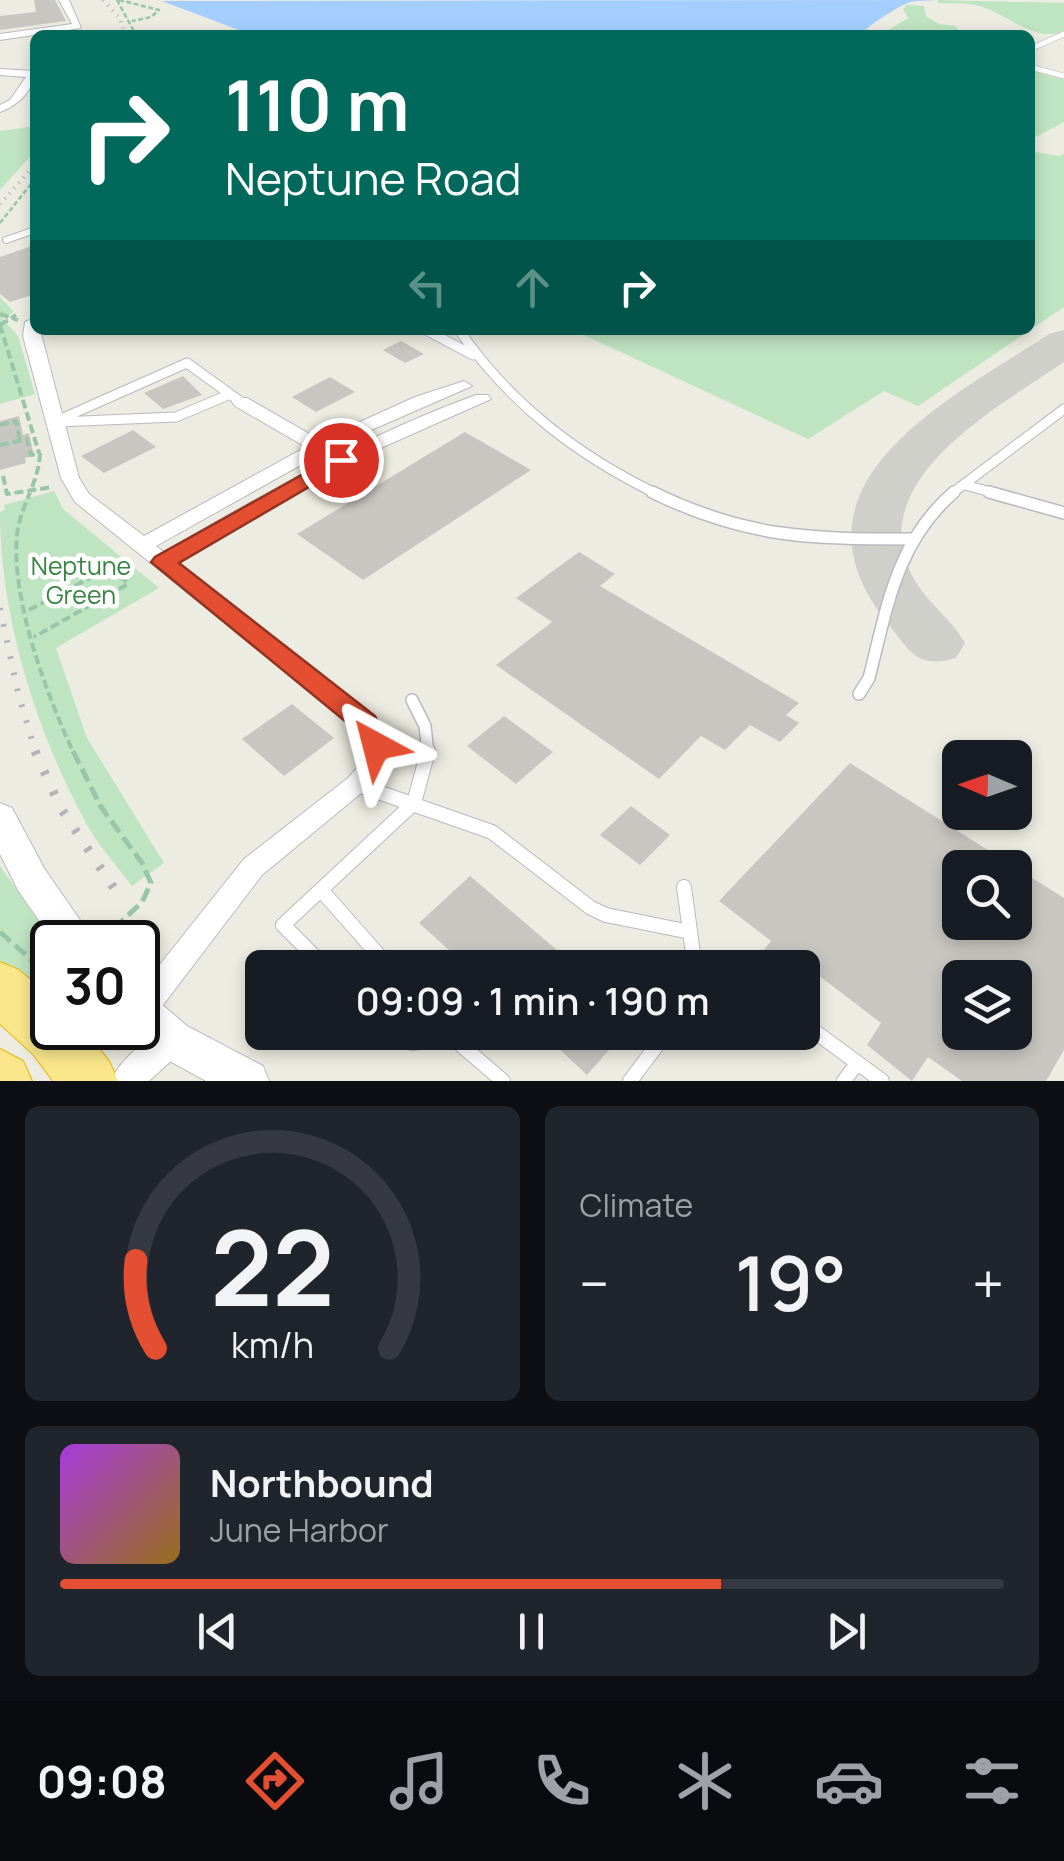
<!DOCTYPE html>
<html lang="en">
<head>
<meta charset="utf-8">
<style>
	:root { --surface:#171b24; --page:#20242c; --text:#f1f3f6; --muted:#9ea1a6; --line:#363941; --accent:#e44e31 }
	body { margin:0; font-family:Manrope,sans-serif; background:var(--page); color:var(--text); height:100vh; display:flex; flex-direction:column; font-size:38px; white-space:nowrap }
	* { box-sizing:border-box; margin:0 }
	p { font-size:32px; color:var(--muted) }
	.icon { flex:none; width:55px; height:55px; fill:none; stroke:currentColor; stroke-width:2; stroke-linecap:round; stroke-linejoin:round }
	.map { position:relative; height:1081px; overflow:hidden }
	.side { display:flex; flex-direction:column; gap:25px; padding:25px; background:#0d0f14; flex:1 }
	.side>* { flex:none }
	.guide { position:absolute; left:30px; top:30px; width:1005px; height:305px; border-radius:15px; box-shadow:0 5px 15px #0003; background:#00695c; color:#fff; overflow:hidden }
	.needle { width:65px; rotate:272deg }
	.buttons { position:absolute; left:942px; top:740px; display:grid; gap:20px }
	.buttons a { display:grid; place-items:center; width:90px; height:90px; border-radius:15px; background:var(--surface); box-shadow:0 5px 15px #0003; font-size:50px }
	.speed { position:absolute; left:30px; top:920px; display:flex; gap:20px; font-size:50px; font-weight:700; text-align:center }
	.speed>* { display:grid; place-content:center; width:130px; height:130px; border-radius:50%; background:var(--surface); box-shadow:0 5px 15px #0003; line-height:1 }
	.speed .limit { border:5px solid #111; border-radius:15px; background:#fff; color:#111 }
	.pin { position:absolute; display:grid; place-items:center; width:85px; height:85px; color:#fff; margin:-42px; border:5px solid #fff; border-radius:50%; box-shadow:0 2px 10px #0007 }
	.me { position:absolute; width:110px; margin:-55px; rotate:322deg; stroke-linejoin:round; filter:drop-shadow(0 0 8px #0008) }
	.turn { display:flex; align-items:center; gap:35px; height:210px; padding:0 30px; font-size:45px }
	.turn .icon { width:130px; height:130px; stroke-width:2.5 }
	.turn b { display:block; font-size:70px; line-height:85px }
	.lanes { display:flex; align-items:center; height:95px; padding:0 30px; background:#0003; justify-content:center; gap:50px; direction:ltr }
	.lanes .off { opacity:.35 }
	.big { font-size:75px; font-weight:600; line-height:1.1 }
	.side .widget { flex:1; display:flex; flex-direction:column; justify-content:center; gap:15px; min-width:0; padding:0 35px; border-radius:15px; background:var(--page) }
	.side .dial { align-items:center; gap:0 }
	.dial svg { height:260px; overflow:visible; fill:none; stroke:var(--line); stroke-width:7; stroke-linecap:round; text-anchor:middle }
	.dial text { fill:var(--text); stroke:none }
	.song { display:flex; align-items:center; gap:30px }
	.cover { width:120px; height:120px; border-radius:15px; background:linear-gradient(135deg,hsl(280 70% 55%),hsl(40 70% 35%)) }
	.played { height:10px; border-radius:5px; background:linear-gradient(90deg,var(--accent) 70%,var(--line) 70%) }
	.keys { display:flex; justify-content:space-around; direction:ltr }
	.heat { display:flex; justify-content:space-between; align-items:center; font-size:55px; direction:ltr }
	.side .tiles { flex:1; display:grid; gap:25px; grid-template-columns:1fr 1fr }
	.widget:last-child { grid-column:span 2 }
	.trip { position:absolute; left:245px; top:950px; width:575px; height:100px; border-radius:15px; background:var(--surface); box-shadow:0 5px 15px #0003; font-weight:600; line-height:100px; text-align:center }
	.tabs { display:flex; height:160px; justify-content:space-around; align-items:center; background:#090b0e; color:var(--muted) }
	.tabs .icon { width:70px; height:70px }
	.tabs .current { color:var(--accent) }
	.tabs b { font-size:45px; color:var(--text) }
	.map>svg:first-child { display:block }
</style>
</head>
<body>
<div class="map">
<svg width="1064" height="1081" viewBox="0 0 1064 1081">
	<rect width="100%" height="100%" fill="#edece2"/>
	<path fill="#bfe4c2" d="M 938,0 L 1064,3 L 1064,31 C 1035,44 1005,12 979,6 C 965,2 951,4 938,3 Z
		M 907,5 L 924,6 L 926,16 L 939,24 L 956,26 L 958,30 L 948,35 L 880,35 L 908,18 L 903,9 Z
		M 1030,69 L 1064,79 L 1064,122 L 1030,140 Z
		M 35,126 L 35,151 L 0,190 L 0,131 Z
		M 1030,151 L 1060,156 L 1064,153 L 1064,307 L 918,406 L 884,391 L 808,439 L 573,330 L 1030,330 Z
		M 0,297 L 14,312 L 2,318 L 18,336 L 35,394 L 0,404 Z
		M 54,491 L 63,509 L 159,588 L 56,648 L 87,738 L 164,863 L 132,886 C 116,865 98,845 86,823 C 36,731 0,617 0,512 L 5,510 L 4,505 Z
		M 0,866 L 53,942 L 52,1004 L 0,963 Z"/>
	<path fill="#a3cefd" d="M 936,0 C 928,1 918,0 910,2 C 900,5 866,27 860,35 L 252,35 L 162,1 Z"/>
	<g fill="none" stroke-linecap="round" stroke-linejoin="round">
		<path fill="#d0d0cb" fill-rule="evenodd" d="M 1064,330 L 1064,362 C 997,408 854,484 917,584 C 930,605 952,620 965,643 L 956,658 C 918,669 911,653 889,625 C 775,485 947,401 1049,334 Z"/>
	</g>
	<path fill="#c8c6c0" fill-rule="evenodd" d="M 34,0 L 55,0 L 66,21 L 0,30 L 0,16 L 36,12 Z
		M 35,245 L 35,294 L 10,302 L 0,294 L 0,257 Z
		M 401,341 L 424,354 L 405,363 L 383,350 Z
		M 183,376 L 202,395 L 163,409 L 144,393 Z
		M 330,377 L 355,392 L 316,412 L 292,397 Z
		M 19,416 L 23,435 L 29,433 L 34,456 L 25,458 L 26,463 L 0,470 L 0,421 Z
		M 133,430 L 156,447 L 104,473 L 81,456 Z
		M 465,432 L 531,470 L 363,580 L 297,534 Z
		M 579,552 L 615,574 L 600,586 L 799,703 L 786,715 L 799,723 L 780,742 L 750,725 L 725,750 L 701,736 L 659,779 L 496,665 L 552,622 L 516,598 Z
		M 292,704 L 334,738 L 284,776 L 242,739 Z
		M 504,716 L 553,752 L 516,784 L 467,746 Z
		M 850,763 L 1064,898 L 1064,1050 L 1046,1081 L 962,1081 L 928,1057 L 912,1081 L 867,1045 L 881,1023 L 793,956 L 783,968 L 749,968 L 771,941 L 719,901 ZM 960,868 L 1015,868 L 1015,922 L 960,922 ZM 960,978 L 1015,978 L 1015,1032 L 960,1032 Z
		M 631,806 L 670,835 L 640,865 L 600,835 Z
		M 470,876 L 578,968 L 469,968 L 419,923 Z
		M 541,1032 L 625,1032 L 587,1075 Z"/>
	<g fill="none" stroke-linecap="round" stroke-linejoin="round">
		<defs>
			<path id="lane-far4" d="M 1030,49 L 1064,34
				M 1030,67 L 1064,76"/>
			<path id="lane-far3" d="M 6,240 L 35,230"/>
			<path id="lane-far2" d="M 426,330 L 473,355
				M 459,330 C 510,404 577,455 657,494
				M 54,422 L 187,363 L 241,402
				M 59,422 L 176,417 L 228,395
				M 965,485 L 998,494
				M 951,494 L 1064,409"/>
			<path id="lane-far1" d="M 652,492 C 746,538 810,539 912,539
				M 989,492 L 1064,513
				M 859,694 L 869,678 C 887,608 896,542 954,492
				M 412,700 L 425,726 L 428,754"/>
			<path id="lane" d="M 358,785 L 492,832 L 591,908 L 606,915 L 690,932
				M 684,887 L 695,968
				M 322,891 L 390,968
				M 326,968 L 283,925 L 414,803 L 428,751
				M 802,1022 L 882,1081
				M 398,1032 L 412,1043 L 454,1039 L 503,1081
				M 630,1081 L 667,1032
				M 844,1081 L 857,1063"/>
			<path id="street" d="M 59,0 L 69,0 L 81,28 L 0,40 L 0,34 L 72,24 Z
				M 0,69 L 35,71 C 34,91 17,106 0,112 L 0,105 L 10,100 L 26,77 L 0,75 Z
				M 35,318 L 35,330 L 40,330 L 79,478 L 89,494 L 144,536 L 306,447 L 235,406 L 232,402 L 235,398 L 247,398 L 320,440 L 415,397 L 464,381 L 472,386 L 346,441 L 333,448 L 332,455 L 319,455 L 306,462 L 156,546 L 164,552 C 265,494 365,435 476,395 L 488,395 L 491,399 L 365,455 L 177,563 L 374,717 L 389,746 L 377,780 L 262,875 L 150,1022 L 140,1026 L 138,992 L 244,859 L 348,778 L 357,768 L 365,746 L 357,729 L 75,502 L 61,478 L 23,336 L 25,322 Z
				M 172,1025 L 183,1030 L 187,1040 L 183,1050 L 149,1081 L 111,1081 C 119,1060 151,1034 172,1025 Z"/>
			<path id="secondary" d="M 0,803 L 12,808 L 44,868 L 95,942 L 54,942 L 18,890 L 0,854 Z
				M 138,991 L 152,996 L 187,1026 L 263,1066 L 269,1081 L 206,1081 L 157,1054 L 128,1028 L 138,1028 Z"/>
			<path id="highway" d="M 0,962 L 19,970 L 52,999 L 52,1028 L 82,1028 L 109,1061 L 118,1081 L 53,1081 L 33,1054 L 0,1024 Z
				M 0,1049 L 23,1061 L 32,1081 L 0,1081 Z"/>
		</defs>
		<use href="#lane-far4" stroke="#b8babe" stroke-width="6"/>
		<use href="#lane-far3" stroke="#b8babe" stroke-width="8"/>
		<use href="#lane-far2" stroke="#b8babe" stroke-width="11"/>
		<use href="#lane-far1" stroke="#b8babe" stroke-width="14"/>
		<use href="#lane" stroke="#b8babe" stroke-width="16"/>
		<use href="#street" stroke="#b8babe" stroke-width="2"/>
		<use href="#secondary" stroke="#b8bbc0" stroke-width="2"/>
		<use href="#highway" stroke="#eab506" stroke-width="2"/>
		<path stroke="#99c5a9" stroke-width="2.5" stroke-dasharray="5 2.5" stroke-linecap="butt" d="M 117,0 L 136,35
			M 119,0 L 159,10 L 151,17 L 132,21
			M 0,223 L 35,179"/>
		<path stroke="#99c5a9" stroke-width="4" stroke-dasharray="9 4" stroke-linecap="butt" d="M 0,314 L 18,320
			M 0,325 L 39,453
			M 0,325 L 16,315
			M 0,425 L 16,421 L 20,441
			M 0,445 L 27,439 L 31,455 L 41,453
			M 40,453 C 39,483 20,506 17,535 C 11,601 47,695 74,754
			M 3,476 L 7,494 L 53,487
			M 120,573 L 133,566
			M 29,610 L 105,570 L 114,569 L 128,584 L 34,637"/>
		<path stroke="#99c5a9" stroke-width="5" stroke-dasharray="14 6" stroke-linecap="butt" d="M 73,751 L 101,807 L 142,863 L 151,883 L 142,902 L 103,939
			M 0,932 L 52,978
			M 99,1028 L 120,1049"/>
		<use href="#lane-far4" stroke="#fff" stroke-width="5"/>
		<use href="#lane-far3" stroke="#fff" stroke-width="6"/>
		<use href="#lane-far2" stroke="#fff" stroke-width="9"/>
		<use href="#lane-far1" stroke="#fff" stroke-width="11"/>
		<use href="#lane" stroke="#fff" stroke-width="14"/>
		<use href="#street" fill="#fff" fill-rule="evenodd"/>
		<use href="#secondary" fill="#fff" fill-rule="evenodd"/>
		<use href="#highway" fill="#fae78c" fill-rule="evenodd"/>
		<path stroke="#b3b4b4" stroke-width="4" stroke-dasharray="1 6" stroke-linecap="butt" d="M 103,0 L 120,18 L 125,35
			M 0,204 L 35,165"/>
		<path stroke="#b3b4b4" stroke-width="6" stroke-dasharray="2.5 14" stroke-linecap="butt" d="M 0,608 L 18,693 L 36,754"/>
		<path stroke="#b3b4b4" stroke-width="9" stroke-dasharray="4 18" stroke-linecap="butt" d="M 35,751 L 60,807 L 119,896"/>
	</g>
	<path fill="#e44e31" stroke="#943320" stroke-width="2.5" d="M 341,453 L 351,460 L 348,464 L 179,563 L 375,716 L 390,746 L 386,753 L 376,757 L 367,753 L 356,730 L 151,562 L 155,557 Z"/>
	<g text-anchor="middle" stroke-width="9" stroke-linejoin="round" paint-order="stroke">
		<g font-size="25" fill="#378541" stroke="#fff">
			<text x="81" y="575">Neptune<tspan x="81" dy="29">Green</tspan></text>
		</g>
	</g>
</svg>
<div class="buttons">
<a><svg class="needle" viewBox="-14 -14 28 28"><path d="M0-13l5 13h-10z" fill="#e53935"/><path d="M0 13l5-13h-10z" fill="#9ea1a6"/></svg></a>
<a><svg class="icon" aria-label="search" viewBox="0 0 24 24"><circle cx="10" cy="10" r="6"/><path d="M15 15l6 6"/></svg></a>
<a><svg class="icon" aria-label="layers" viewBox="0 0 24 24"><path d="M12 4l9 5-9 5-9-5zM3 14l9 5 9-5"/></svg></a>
</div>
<div class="speed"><div class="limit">30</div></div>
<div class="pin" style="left:341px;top:460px;background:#d93025"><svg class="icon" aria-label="arrive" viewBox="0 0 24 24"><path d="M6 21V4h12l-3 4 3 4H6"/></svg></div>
<svg class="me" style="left:376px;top:746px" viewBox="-20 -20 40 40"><path d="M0-17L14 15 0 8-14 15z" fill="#e44e31" stroke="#fff" stroke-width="4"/></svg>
<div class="trip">09:09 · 1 min · 190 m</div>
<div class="guide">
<div class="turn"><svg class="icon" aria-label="right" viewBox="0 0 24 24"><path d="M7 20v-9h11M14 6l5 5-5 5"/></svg><div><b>110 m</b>Neptune Road</div></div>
<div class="lanes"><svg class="icon off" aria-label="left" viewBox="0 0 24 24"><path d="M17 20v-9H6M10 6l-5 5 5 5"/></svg><svg class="icon off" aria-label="ahead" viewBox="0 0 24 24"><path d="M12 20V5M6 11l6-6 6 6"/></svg><svg class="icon" aria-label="right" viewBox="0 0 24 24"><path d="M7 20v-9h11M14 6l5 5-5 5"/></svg></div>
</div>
</div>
<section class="side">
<div class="tiles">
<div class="widget dial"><svg viewBox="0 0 100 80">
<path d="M14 69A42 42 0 1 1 86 69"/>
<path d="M14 69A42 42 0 0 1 8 42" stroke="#e44e31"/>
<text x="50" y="56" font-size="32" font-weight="700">22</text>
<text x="50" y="72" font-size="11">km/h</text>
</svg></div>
<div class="widget"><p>Climate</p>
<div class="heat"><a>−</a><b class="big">19°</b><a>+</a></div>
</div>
<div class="widget">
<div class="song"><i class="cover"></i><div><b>Northbound</b><p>June Harbor</p></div></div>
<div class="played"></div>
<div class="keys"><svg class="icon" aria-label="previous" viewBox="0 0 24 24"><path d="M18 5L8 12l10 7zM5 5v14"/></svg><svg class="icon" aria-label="pause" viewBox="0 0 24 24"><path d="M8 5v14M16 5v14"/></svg><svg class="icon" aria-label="next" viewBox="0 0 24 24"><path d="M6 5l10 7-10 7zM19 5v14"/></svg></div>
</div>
</div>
</section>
<nav class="tabs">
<b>09:08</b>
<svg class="icon current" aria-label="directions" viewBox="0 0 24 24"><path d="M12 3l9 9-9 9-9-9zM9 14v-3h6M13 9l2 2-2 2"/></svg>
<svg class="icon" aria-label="music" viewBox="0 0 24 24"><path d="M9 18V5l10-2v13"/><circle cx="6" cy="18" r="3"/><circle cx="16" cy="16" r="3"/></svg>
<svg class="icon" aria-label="phone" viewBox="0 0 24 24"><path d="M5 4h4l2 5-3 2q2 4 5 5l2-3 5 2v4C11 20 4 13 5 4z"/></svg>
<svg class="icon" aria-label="climate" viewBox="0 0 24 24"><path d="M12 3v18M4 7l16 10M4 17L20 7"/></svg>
<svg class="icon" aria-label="car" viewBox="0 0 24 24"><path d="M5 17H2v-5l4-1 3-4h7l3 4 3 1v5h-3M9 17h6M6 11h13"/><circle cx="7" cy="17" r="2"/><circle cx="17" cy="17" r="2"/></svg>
<svg class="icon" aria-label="filters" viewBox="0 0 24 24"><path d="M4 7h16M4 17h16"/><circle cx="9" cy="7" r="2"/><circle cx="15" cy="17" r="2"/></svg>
</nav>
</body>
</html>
